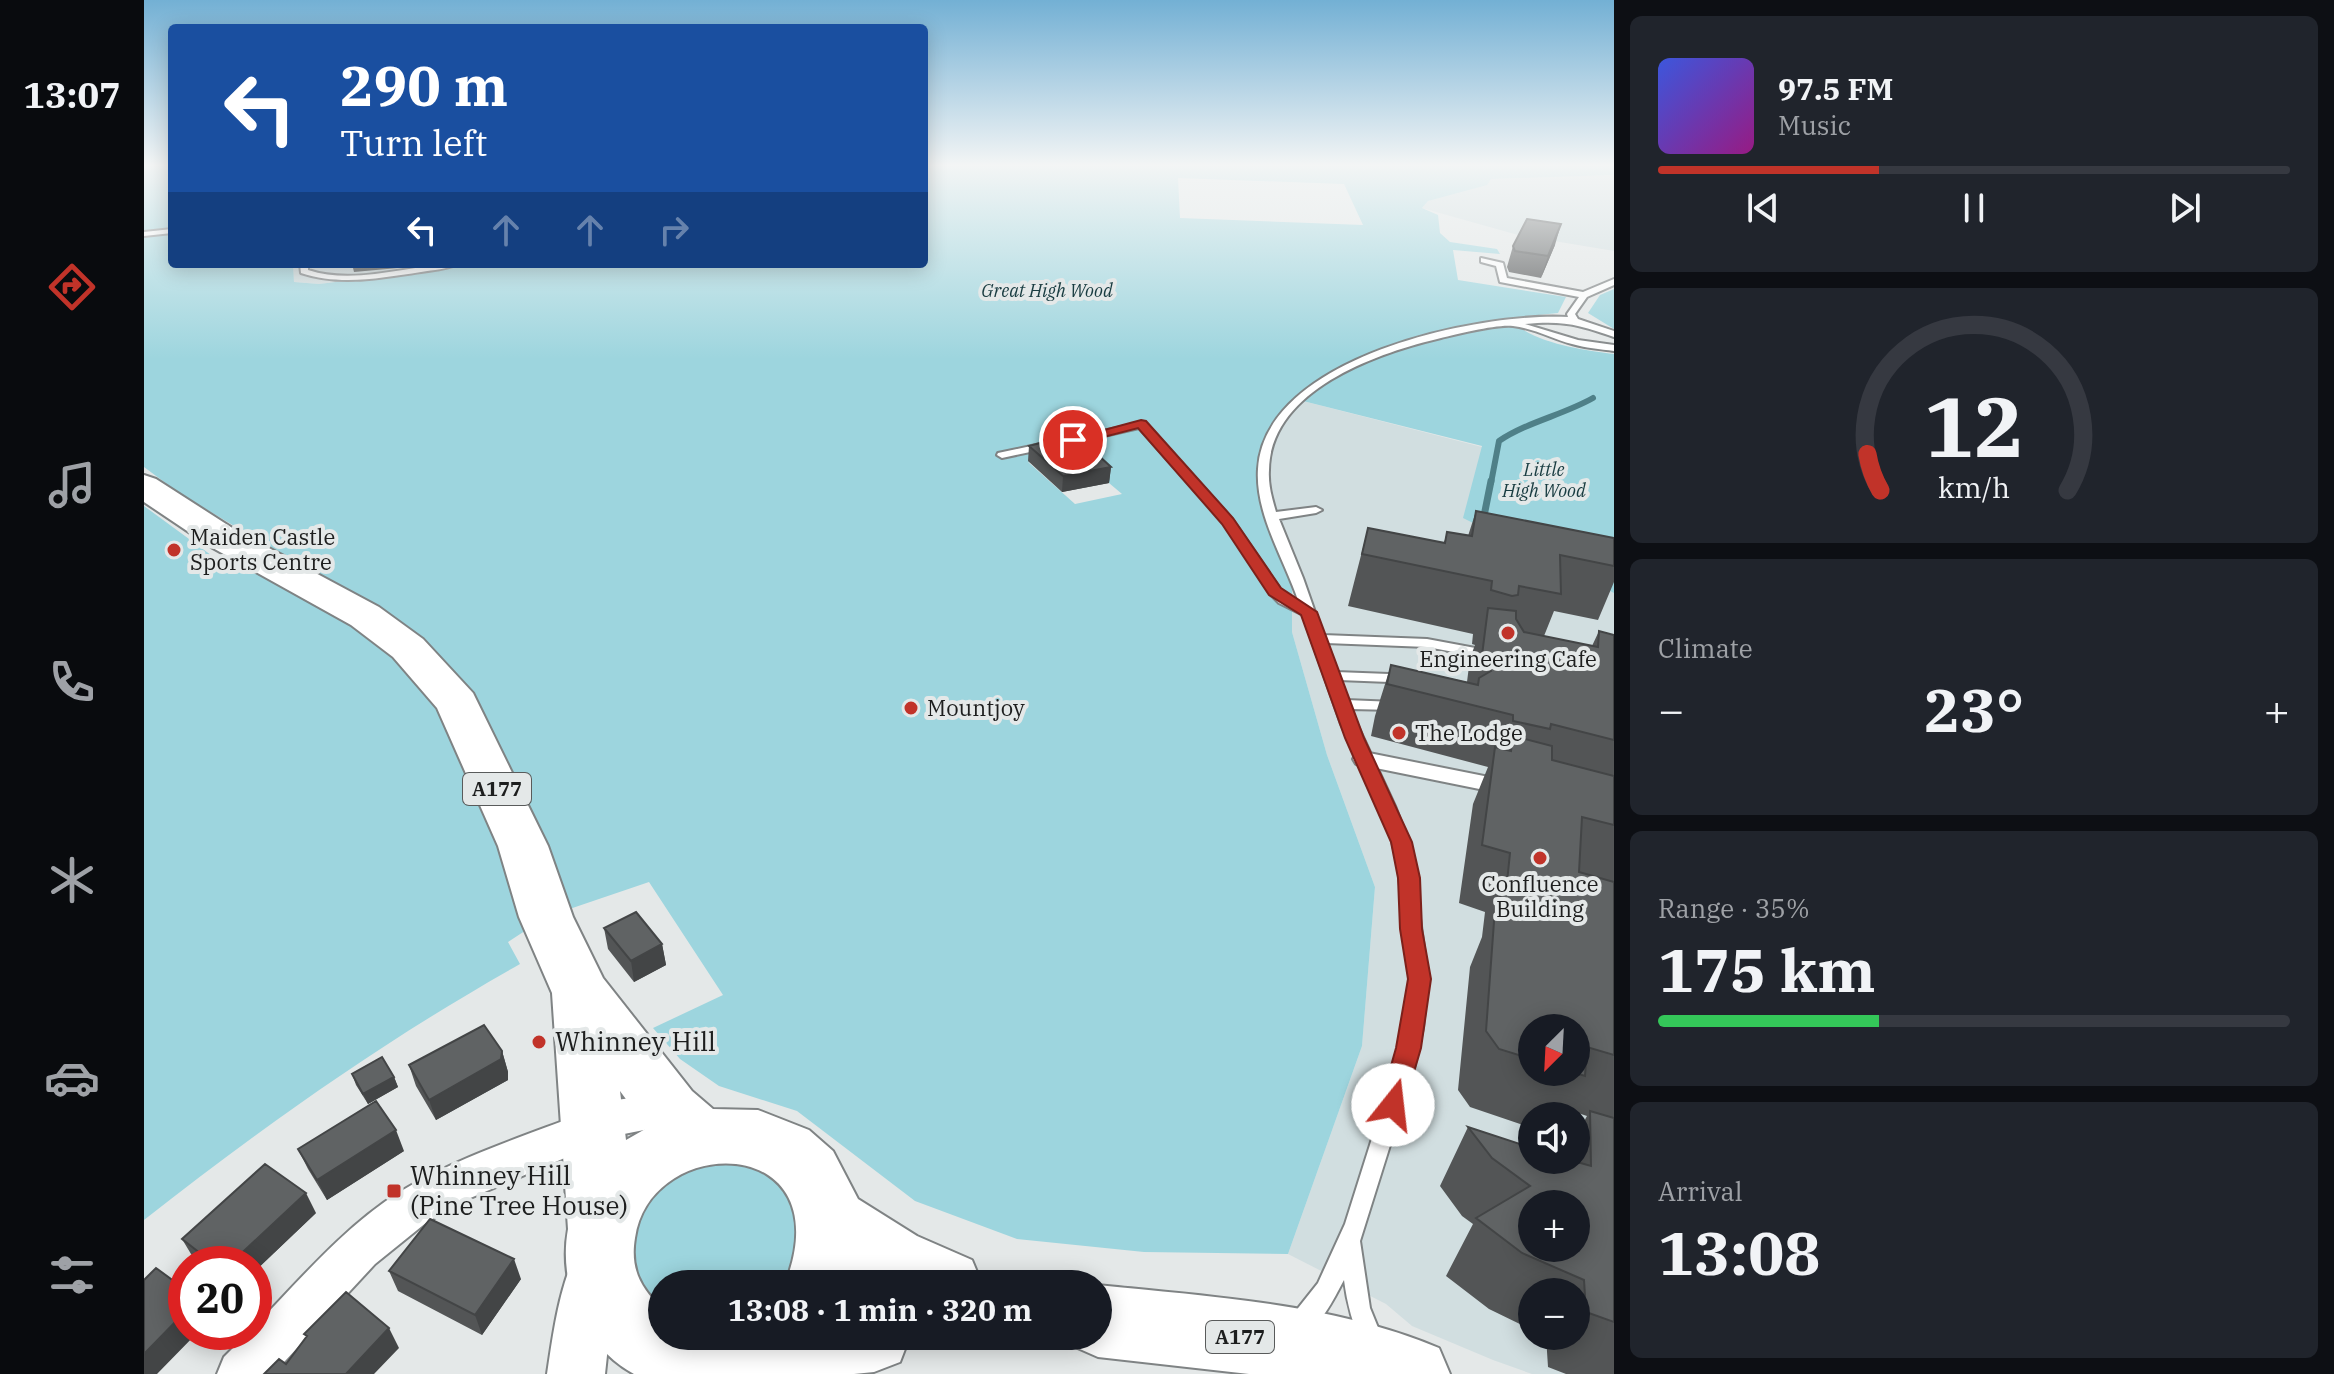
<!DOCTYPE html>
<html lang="en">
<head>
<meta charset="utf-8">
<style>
	:root { --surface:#171b24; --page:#20242c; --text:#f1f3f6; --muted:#9ea1a6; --line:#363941; --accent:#c13329 }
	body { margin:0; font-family:"IBM Plex Serif",serif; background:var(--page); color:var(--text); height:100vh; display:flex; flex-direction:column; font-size:30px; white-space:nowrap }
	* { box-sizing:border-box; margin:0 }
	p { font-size:26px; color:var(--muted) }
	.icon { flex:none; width:44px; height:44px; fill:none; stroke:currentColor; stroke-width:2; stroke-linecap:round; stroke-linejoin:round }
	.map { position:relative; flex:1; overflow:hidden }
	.details { display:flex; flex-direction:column; gap:16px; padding:16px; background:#0d0f14; width:720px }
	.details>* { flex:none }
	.top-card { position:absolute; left:24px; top:24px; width:760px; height:244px; border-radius:8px; box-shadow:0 4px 20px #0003; background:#1a4fa0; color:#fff; overflow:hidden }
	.needle { width:52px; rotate:204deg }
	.fabs { position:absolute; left:1374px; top:1014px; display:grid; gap:16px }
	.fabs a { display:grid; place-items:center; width:72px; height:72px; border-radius:50%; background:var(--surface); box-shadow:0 4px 20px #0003; font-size:40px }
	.speed { position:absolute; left:24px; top:1246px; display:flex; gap:16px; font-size:40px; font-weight:700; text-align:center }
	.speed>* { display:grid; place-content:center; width:104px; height:104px; border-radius:50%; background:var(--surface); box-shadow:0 4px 20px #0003; line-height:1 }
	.speed .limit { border:12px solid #d22; background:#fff; color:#111 }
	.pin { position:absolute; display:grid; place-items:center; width:68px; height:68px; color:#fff; margin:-34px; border:4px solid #fff; border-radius:50%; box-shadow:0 2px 8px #0007 }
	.me { position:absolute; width:88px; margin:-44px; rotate:16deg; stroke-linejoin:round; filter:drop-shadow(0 0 6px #0008) }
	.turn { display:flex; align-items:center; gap:28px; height:168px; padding:0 40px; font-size:36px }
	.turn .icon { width:104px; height:104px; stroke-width:2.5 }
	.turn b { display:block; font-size:56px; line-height:68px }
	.lanes { display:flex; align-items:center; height:76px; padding:0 40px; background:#0003; justify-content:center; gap:40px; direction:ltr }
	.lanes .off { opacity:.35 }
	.big { font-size:60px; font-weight:700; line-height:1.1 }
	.details .card { flex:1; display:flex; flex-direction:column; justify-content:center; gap:12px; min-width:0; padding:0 28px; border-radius:12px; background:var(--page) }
	.details .dial { align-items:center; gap:0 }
	.dial svg { height:208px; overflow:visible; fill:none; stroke:var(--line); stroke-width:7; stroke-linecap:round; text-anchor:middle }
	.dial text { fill:var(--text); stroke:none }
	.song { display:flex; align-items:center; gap:24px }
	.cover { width:96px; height:96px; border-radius:12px; background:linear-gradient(135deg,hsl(230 70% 55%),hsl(310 70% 35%)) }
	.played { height:8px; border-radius:4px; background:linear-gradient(90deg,var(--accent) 35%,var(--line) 35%) }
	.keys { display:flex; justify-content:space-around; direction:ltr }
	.heat { display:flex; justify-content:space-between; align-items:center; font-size:44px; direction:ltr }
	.charge { height:12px; border-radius:6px; background:linear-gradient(90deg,#34c759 35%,var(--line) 0) }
	.trip { position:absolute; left:504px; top:1270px; width:464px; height:80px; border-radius:40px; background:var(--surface); box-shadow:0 4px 20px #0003; font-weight:700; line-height:80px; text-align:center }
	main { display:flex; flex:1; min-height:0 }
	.tabs { display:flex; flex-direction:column; width:144px; justify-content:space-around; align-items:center; background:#090b0e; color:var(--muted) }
	.tabs .icon { width:56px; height:56px }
	.tabs .selected { color:var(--accent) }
	.tabs b { font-size:36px; color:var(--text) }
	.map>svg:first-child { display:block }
</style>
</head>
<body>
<main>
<nav class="tabs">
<b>13:07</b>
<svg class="icon selected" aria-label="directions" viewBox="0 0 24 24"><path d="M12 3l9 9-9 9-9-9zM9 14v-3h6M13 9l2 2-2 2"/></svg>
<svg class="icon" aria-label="music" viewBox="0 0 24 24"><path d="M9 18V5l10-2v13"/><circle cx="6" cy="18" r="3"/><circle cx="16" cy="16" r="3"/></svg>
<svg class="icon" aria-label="phone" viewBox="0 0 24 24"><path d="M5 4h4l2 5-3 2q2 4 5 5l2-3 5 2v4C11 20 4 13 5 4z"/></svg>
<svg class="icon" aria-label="climate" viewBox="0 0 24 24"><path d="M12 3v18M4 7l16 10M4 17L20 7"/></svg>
<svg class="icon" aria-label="car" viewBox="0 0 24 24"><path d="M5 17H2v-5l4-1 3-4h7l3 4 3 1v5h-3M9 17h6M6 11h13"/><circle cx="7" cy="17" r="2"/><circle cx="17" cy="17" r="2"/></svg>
<svg class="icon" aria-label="filters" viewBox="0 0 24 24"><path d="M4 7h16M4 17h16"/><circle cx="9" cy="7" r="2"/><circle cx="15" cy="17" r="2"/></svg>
</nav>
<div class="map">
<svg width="1470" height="1374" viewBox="0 0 1470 1374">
	<rect width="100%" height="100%" fill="#e4e8e8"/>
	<path fill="#d1dee0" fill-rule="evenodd" d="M 1470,175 L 1470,251 L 1374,235 L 1278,208 L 1284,201 L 1346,179 Z
		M 149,264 L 339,264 L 175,284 L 150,282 Z
		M 1155,400 L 1338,447 L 1470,593 L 1470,1374 L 1388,1374 L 1349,1360 L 1268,1326 L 1242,1304 L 1144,1254 L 1218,1046 L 1231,887 L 1183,755 L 1148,632 L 1148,561 L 1121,499 L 1128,436 ZM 1388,1028 L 1432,1028 L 1432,1072 L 1388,1072 ZM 1388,1116 L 1432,1116 L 1432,1160 L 1388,1160 ZM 1388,1204 L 1432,1204 L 1432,1248 L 1388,1248 ZM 1388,1292 L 1432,1292 L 1432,1336 L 1388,1336 Z"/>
	<path fill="#9dd5de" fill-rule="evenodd" d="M 0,166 L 28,166 L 28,264 L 149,264 L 150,282 L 175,284 L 339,264 L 780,264 L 780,166 L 1470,166 L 1470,175 L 1347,179 L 1343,185 L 1284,201 L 1278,208 L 1294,215 L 1296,233 L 1306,242 L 1353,249 L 1356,254 L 1309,250 L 1314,280 L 1422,297 L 1414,313 L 1366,318 C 1383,342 1441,351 1470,354 L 1470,593 L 1319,518 L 1338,446 L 1155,400 L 1128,436 L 1121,499 L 1148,561 L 1148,632 L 1183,755 L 1231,887 L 1218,1046 L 1144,1254 L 1000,1252 L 873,1239 L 771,1201 L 653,1111 L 575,1086 L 536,1059 L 509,1028 L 579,995 L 505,882 L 402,917 L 364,942 L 376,964 C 241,1040 121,1125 0,1220 L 0,506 L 82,566 L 127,548 L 35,493 L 0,467 ZM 1034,178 L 1200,184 L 1219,225 L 1036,218 ZM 884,462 L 965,483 L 978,494 L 931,504 Z
		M 1470,289 L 1470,329 L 1444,313 L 1456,295 Z
		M 617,1162 L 651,1190 L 665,1233 L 651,1284 L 518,1284 L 518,1328 L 481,1293 L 488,1201 L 525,1167 Z"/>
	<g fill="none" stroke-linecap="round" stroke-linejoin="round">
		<path stroke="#4f8088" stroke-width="6" d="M 1347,483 L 1355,441 C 1383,422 1419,415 1449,398"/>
		<path stroke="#4f8088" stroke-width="7" d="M 1346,519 L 1340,516 L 1347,481"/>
		<defs>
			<path id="service" d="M 28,229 L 28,233 L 0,236 L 0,232 Z
				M 1337,258 L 1359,263 L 1363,278 L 1439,292 L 1470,279 L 1470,285 L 1443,297 L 1431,314 L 1434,319 L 1470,331 L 1470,337 C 1436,325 1419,320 1381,324 L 1434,340 L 1470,345 L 1470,351 C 1456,349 1441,348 1428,344 C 1409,339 1389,328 1369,326 C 1353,324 1314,334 1297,338 C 1233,353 1126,390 1125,470 C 1124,485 1128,498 1132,512 L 1172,507 L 1178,510 L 1172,513 L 1135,519 L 1159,578 L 1179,635 L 1283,639 L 1342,650 L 1349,654 L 1342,658 L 1283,647 L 1182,643 L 1192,672 L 1245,674 L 1267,679 L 1269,682 L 1262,686 L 1245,682 L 1195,680 L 1202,700 L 1251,702 L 1258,706 L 1251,710 L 1206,709 L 1251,806 L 1266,846 L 1284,977 L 1279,1028 L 1269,1072 L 1216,1241 L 1226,1308 L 1239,1340 L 1235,1348 L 1227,1352 L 1219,1348 C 1209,1325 1203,1304 1200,1280 C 1189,1300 1177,1327 1155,1336 L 1147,1333 L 1144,1325 L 1147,1317 L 1174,1283 L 1201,1224 L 1249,1072 L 1260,1028 L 1266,984 L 1254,866 L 1246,833 L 1197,724 L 1159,615 L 1135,603 L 1127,595 L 1080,523 L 995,428 L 921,445 L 916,442 L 921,439 L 1001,422 L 1088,519 L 1136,589 L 1155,603 C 1141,560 1111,515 1114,469 C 1120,357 1335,312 1424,317 L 1423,314 L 1435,297 L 1356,282 L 1352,266 L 1337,262 Z
				M 156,264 L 164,264 L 164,270 C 212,286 265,264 314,264 C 304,269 289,270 277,272 C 237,278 196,286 157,273 Z
				M 901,443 L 906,446 L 905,448 L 858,458 L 853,455 L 854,453 Z"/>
			<path id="pedestrian" d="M 1220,752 L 1365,781 L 1373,783 L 1376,788 L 1373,793 L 1365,795 L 1212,764 L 1209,759 L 1212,754 Z"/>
			<path id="minor" d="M 526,1093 L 540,1098 L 546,1110 L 540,1122 L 475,1135 L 324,1199 L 283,1222 L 231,1264 L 129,1374 L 73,1374 L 80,1357 L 105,1332 L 110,1332 L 110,1327 C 155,1281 199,1228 254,1193 C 316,1155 391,1133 458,1106 L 472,1100 Z"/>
			<path id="tertiary" d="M 449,1250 L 468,1257 L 476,1276 L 467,1318 L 461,1374 L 403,1374 C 409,1334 414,1295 430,1257 Z"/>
			<path id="primary" d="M 0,475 L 12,479 L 93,531 L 235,607 L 279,639 L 329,693 L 404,846 L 429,917 L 459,978 L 548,1091 L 569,1109 L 614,1110 L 665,1130 L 689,1151 L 714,1199 L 773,1236 L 828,1260 L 838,1284 L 728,1284 L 714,1275 L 711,1284 L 641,1284 C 700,1132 506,1132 491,1238 C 486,1268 496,1288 518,1308 L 518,1336 L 766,1336 L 756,1362 L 730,1372 L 710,1374 L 490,1374 C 439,1346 414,1284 424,1229 L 408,993 L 375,917 L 354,846 L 293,708 L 249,657 L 207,625 L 67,547 L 0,502 ZM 476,1091 L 503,1128 L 482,1140 Z
				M 954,1285 C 1068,1297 1188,1303 1295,1348 L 1306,1374 L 1105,1374 L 954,1357 L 929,1346 L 924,1336 L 954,1336 Z"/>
		</defs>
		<use href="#service" stroke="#7f8384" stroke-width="4"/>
		<use href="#pedestrian" stroke="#7f8384" stroke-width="4"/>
		<use href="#minor" stroke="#7f8384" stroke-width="4"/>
		<use href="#tertiary" stroke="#7f8384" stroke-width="4"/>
		<use href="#primary" stroke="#7f8384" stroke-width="4"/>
		<use href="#service" fill="#fff" fill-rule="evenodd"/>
		<use href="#pedestrian" fill="#fff" fill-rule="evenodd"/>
		<use href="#minor" fill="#fff" fill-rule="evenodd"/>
		<use href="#tertiary" fill="#fff" fill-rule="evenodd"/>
		<use href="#primary" fill="#fff" fill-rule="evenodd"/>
	</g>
	<path fill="#535556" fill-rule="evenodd" d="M 1411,245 L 1397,278 L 1365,272 L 1363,267 L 1369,246 Z
		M 903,436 L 967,467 L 965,483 L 918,492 L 884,461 L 885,446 L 902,442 Z
		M 1332,511 L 1470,538 L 1470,582 L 1454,620 L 1410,611 L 1400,636 L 1448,646 L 1455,631 L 1470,635 L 1470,1374 L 1422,1374 L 1404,1367 L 1402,1336 L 1432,1336 L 1432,1292 L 1388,1292 L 1388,1330 L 1345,1309 L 1302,1276 L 1329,1224 L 1318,1216 L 1296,1186 L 1324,1127 L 1388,1160 L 1432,1160 L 1432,1136 L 1443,1116 L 1422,1109 L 1419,1116 L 1388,1116 L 1388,1128 L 1326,1107 L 1314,1090 L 1326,967 L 1338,937 L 1341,912 L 1315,903 L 1329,804 L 1344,767 L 1227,736 L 1231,716 L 1247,665 L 1323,682 L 1326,658 L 1331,645 L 1328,644 L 1329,634 L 1204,606 L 1224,528 L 1300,543 L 1303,532 L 1324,536 ZM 1388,1028 L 1432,1072 L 1388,1072 Z
		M 460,928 L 518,944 L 522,965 L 490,982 L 464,949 Z
		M 358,1051 L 364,1072 L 364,1080 L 292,1120 L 272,1086 L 265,1065 Z
		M 208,1074 L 250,1077 L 254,1087 L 224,1104 L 212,1085 Z
		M 154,1149 L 260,1151 L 183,1200 L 164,1169 Z
		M 172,1213 L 110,1272 L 110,1264 L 57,1264 L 50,1259 L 38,1239 Z
		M 245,1271 L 377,1279 L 338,1335 L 254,1291 Z"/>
	<path fill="#434546" d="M 1417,224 L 1411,245 L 1397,278 L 1404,256 Z
		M 208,264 L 253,264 L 254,268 L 210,272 Z
		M 967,467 L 965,483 L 918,492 L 919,476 Z
		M 518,944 L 522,965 L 490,982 L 487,961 Z
		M 358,1051 L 364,1072 L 364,1080 L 292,1120 L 285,1100 Z
		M 250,1077 L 254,1087 L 224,1104 L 219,1094 Z
		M 252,1130 L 260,1151 L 183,1200 L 173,1180 Z
		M 162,1193 L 172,1213 L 110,1272 L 110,1264 L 86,1264 Z
		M 370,1259 L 377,1279 L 338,1335 L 331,1315 Z
		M 42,1311 L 42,1332 L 54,1332 L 13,1374 L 0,1374 L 0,1354 Z
		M 245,1328 L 255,1348 L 230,1374 L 202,1374 Z"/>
	<path fill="#606364" stroke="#434546" stroke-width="2" fill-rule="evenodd" d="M 1383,219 L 1417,224 L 1404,256 L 1371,251 L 1369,246 Z
		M 928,431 L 967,467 L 919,476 L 885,446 L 907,440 L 903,436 Z
		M 1332,511 L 1470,538 L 1470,566 L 1416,555 L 1417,594 L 1375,586 L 1374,595 L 1368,596 L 1347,590 L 1348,581 L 1218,554 L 1224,528 L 1301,543 L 1303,532 L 1328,536 Z
		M 1344,608 L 1372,611 L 1372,619 L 1380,632 L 1454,647 L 1455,631 L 1470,635 L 1470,740 L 1407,724 L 1406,729 L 1369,721 L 1369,715 L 1243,684 L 1247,665 L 1334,685 L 1335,678 L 1347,671 L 1344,666 L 1337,663 Z
		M 1369,736 L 1408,746 L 1408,760 L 1470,776 L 1470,825 L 1438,817 L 1435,872 L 1470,882 L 1470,1055 L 1443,1047 L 1441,1076 L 1428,1072 L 1432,1072 L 1432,1028 L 1388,1028 L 1388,1059 L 1355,1049 L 1342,1031 L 1351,908 L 1363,882 L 1366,853 L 1338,845 L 1351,747 L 1367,751 Z
		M 492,912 L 518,944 L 487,961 L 460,928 Z
		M 340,1025 L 358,1051 L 357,1059 L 285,1100 L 265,1065 Z
		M 238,1057 L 250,1077 L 219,1094 L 208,1074 Z
		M 232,1101 L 252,1130 L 173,1180 L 154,1149 Z
		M 1446,1111 L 1470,1118 L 1470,1322 L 1442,1312 L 1440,1280 L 1378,1253 L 1332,1218 L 1386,1186 L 1348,1158 L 1324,1127 L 1388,1148 L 1388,1160 L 1426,1160 L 1447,1166 ZM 1388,1204 L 1432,1204 L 1432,1248 L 1388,1248 Z
		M 121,1164 L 162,1193 L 86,1264 L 70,1264 L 38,1239 Z
		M 286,1219 L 370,1259 L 331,1315 L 245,1271 Z
		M 12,1268 L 42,1290 L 42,1311 L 0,1354 L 0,1280 Z
		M 202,1292 L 245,1328 L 202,1374 L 120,1374 L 135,1359 L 142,1364 L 163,1336 L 160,1334 Z"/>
	<linearGradient id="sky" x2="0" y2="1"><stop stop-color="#73b0d4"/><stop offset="0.46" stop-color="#f3f5f5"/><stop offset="1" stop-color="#f3f5f5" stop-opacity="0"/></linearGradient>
	<rect width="1470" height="359" fill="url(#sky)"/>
	<path fill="#c13329" stroke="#7d211b" stroke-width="2" d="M 997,420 L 1002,421 L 1089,518 L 1137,588 L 1173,612 L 1220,738 L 1268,842 L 1276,878 L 1278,929 L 1287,979 L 1277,1048 L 1258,1113 L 1249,1116 L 1240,1113 L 1236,1105 L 1252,1048 L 1264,979 L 1256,929 L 1254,878 L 1247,842 L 1201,738 L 1157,615 L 1125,595 L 1078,524 L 994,428 L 929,445 L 923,440 Z"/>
	<g fill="#c13329" stroke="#e4e8e8" stroke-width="3">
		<circle cx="30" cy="550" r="8"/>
		<circle cx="1364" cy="633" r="8"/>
		<circle cx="767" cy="708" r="8"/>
		<circle cx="1255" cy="733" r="8"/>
		<circle cx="1396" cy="858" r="8"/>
		<circle cx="395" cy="1042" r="8"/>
		<rect x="242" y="1183" width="16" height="16" rx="4"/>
	</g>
	<g text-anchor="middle" stroke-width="8" stroke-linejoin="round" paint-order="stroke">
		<g font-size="18" font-style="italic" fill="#193c41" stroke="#e4e8e8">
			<text x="903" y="297">Great High Wood</text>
			<text x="1400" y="476">Little<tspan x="1400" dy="21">High Wood</tspan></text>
		</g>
		<g fill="#e4e8e8" stroke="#595b5b" stroke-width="2">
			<rect x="319" y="773" width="68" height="32" rx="6"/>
			<rect x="1062" y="1321" width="68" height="32" rx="6"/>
		</g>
		<g font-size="20" font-weight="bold" fill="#1d1e1e">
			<text x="353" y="796">A177</text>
			<text x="1096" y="1344">A177</text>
		</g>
		<g font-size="22" fill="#1d1e1e" stroke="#e4e8e8" text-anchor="start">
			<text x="46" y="545">Maiden Castle<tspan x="46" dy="25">Sports Centre</tspan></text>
			<text x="1364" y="667" text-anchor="middle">Engineering Cafe</text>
			<text x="783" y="716">Mountjoy</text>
			<text x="1271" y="741">The Lodge</text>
			<text x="1396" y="892" text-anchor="middle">Confluence<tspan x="1396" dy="25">Building</tspan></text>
		</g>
		<g font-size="26" fill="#1d1e1e" stroke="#e4e8e8" text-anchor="start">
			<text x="411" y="1051">Whinney Hill</text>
			<text x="266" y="1185">Whinney Hill<tspan x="266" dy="30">(Pine Tree House)</tspan></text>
		</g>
	</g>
</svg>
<div class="fabs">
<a><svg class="needle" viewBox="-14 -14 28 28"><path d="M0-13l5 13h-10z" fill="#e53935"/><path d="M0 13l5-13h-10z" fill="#9ea1a6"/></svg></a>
<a><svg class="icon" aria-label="sound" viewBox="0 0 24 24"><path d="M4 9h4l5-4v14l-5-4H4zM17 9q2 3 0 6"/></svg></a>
<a>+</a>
<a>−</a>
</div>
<div class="speed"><div class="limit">20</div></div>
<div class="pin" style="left:929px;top:440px;background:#d93025"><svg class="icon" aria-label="arrive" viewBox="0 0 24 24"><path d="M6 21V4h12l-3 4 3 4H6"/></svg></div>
<svg class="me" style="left:1249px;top:1105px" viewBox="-20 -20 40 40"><circle r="19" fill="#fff"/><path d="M0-13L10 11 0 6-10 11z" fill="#c13329"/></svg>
<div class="trip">13:08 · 1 min · 320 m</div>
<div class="top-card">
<div class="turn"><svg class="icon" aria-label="left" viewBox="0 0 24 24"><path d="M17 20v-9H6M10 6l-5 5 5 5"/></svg><div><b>290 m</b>Turn left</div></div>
<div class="lanes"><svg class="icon" aria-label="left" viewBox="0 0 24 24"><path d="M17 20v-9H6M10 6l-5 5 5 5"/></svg><svg class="icon off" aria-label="ahead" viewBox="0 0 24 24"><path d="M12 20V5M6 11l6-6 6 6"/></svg><svg class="icon off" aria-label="ahead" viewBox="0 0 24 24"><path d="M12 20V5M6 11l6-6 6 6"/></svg><svg class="icon off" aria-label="right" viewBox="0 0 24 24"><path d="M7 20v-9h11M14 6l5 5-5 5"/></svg></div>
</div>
</div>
<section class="details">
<div class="card">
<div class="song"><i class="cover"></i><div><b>97.5 FM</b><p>Music</p></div></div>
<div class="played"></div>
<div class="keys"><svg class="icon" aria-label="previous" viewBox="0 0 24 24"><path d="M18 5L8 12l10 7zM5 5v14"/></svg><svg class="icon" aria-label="pause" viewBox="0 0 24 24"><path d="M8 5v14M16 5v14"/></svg><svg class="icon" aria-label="next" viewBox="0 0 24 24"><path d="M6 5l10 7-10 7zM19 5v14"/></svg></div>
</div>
<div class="card dial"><svg viewBox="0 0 100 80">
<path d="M14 69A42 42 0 1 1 86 69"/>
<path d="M14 69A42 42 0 0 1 9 55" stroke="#c13329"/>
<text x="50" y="56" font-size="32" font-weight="700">12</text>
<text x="50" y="72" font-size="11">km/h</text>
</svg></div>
<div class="card"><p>Climate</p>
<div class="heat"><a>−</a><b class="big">23°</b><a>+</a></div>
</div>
<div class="card"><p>Range · 35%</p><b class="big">175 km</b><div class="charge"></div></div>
<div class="card"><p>Arrival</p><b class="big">13:08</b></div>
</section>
</main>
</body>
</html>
